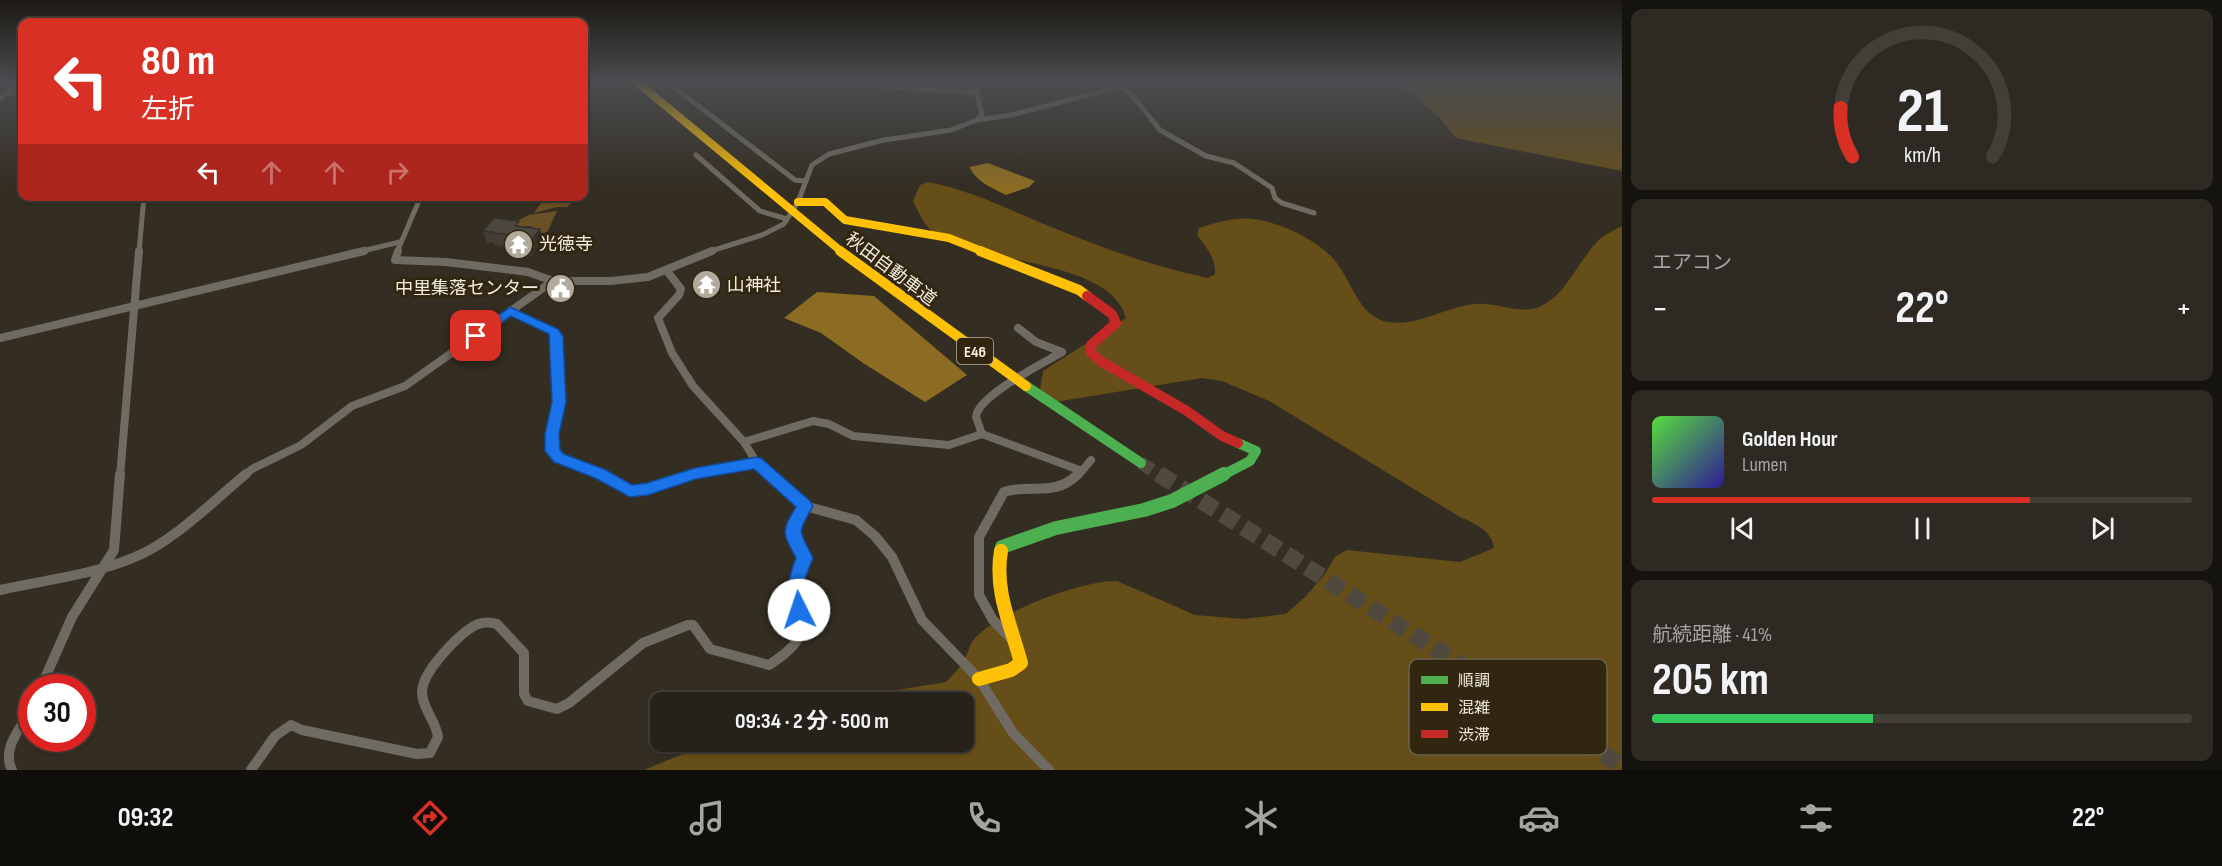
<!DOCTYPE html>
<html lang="ja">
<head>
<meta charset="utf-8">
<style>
	:root { --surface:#26221a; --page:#2e2a23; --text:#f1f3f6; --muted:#a4a4a2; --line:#423f39; --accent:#d93025 }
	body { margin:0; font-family:"Sofia Sans Condensed","Noto Sans JP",sans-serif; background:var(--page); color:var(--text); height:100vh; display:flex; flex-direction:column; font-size:22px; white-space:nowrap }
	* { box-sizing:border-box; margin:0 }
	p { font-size:20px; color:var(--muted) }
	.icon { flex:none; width:33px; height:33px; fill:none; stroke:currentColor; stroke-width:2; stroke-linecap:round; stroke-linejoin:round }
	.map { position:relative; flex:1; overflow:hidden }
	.details { display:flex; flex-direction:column; gap:9px; padding:9px; background:#15130e; width:600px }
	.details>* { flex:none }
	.banner { position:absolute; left:18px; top:18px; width:570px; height:183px; border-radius:12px; box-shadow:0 2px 4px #0004,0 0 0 2px var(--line); background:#d93025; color:#fff; overflow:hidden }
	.speed { position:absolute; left:18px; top:674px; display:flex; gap:12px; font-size:30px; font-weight:700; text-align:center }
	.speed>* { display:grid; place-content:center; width:78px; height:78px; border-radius:50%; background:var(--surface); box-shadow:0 2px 4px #0004,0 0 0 2px var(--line); line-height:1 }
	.speed .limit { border:9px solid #d22; background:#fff; color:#111 }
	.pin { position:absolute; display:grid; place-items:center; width:51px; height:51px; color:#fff; margin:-26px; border-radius:12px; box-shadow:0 3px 9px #0006 }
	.me { position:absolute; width:66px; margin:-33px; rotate:356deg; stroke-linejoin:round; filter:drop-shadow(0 0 4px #0008) }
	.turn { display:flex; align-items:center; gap:21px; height:126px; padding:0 24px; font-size:27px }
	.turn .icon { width:78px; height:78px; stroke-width:2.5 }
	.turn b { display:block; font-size:42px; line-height:51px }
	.lanes { display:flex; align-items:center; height:57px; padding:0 24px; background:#0003; justify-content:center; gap:30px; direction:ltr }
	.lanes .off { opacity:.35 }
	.big { font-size:45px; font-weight:700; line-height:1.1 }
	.details .card { flex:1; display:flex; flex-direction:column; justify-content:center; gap:9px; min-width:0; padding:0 21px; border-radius:12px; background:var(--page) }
	.details .dial { align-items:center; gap:0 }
	.dial svg { height:156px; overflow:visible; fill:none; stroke:var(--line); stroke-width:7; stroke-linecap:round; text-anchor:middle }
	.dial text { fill:var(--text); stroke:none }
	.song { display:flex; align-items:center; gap:18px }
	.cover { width:72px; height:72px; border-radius:9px; background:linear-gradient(135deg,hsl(110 70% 55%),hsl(250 70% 35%)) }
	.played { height:6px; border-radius:3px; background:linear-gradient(90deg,var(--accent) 70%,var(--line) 70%) }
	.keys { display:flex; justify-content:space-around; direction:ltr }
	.heat { display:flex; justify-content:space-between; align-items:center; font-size:33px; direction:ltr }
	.charge { height:9px; border-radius:4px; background:linear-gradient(90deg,#34c759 41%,var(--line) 0) }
	.trip { position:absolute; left:650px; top:692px; width:324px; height:60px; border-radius:12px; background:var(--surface); box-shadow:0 2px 4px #0004,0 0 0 2px var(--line); font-weight:700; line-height:60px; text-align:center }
	.tab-bar { display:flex; height:96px; justify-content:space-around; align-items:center; background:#0f0e0a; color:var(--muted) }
	.tab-bar .icon { width:42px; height:42px }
	.tab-bar .active { color:var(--accent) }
	.tab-bar b { font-size:27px; color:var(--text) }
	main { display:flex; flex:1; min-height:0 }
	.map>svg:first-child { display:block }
</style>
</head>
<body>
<main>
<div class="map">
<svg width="1622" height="770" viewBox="0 0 1622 770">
	<rect width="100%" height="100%" fill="#332d22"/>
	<path fill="#675125" d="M 545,197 L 545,196 L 577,197 L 567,207 L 557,207 L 534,213 Z
		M 557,211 L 545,237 L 536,233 L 531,226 L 504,227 L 529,215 Z"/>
	<path fill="#654e18" d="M 1397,82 L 1622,82 L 1622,171 L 1456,138 L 1440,118 Z
		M 928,182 C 966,189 1004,207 1039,222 C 1095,245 1149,266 1208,278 L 1215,274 C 1216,258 1206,247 1197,235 L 1199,228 C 1216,223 1234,217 1253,219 C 1280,222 1319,240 1336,262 C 1352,282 1359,317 1388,322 C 1418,327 1447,306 1476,304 C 1497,302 1519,315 1539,307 C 1567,295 1578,260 1599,240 C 1605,234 1615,230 1622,226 L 1622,770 L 644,770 L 714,741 L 963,741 L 963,702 L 847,702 L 891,691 L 946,682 C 952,675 959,669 964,661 C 968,653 970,642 977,636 C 1004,610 1080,581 1117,581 L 1195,615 L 1243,619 L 1286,614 L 1306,596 L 1325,574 L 1335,557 L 1347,550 L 1460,562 L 1494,548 C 1491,529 1475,524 1460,517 L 1269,401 L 1222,381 L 1202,378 L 1055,402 L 1040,390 L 1043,371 L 1126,318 C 1112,260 983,263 940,238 C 927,230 919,214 913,201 L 920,185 Z"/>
	<path fill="#8b6c22" d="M 988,163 L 1035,181 L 1029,187 L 1006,195 C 991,187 978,183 969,167 Z
		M 817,292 L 874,296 L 967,375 L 925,402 L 863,363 L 821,333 L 784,318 Z"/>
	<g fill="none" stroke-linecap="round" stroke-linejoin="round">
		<path stroke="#504a3e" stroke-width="13" stroke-dasharray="13 7" stroke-linecap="butt" d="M 1141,463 L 1161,476"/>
		<path stroke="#504a3e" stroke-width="17" stroke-dasharray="17 8" stroke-linecap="butt" d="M 1159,474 L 1622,766"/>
		<path stroke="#706b62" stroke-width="5" d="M 667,82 L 795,180 L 805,181
			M 824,82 L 976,93
			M 974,82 L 982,114 L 977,120
			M 1113,82 L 1131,94 L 1160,130 L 1206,156 L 1234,163 L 1272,188 L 1275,198 L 1282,203 L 1314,213
			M 5,93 L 22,93
			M 0,99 L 17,82
			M 696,155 L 760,211 L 787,219
			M 139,252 L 144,196
			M 358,252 L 400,242
			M 397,252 L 421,196
			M 708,252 L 762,235 L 784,224 L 798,202 L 812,165 L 829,154 L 884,140 L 951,130 L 977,120 L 1011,115 L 1119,87"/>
		<path stroke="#706b62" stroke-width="8" d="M 398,251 L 395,260 L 446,262 L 528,272 L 553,281 L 611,281 L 648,277 L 712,251
			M 667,271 L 681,289 L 679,295 L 658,318 L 672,353 L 693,386 L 744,442 L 757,463 L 771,476
			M 510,311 L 554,332 L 556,336 L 559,402 L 552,434 L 552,451 L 559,458 L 603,476
			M 1018,328 L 1036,342 L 1062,352
			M 0,338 L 364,251
			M 982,434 L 976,417 C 977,396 1044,363 1062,352
			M 744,442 L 813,421 L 829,424 L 853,436 L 949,445 L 982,434 L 1082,471 L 1077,476
			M 1082,471 L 1091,460
			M 120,476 L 139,251
			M 244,476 L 252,469 L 301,445 L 352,406 L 405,386 L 553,281
			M 686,476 L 757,463"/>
		<path stroke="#706b62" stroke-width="10" d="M 600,474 L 630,491 L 639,491 L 691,474
			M 770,474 L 805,506 L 856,520 L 875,536 L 892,557 L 922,620 L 979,679 L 1013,733 L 1049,770
			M 0,590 C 44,580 93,575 135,557 C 174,541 212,502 246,474
			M 1012,640 L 993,620 L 979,595 L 979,537 L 1004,492 C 1032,483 1054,498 1078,474
			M 41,687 L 72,617 L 114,550 L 120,474
			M 12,770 C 1,748 21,728 32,709
			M 251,770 L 275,736 L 291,725 L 302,730 L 417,754 L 430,753 L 438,737 C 436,721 422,708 422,692 C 422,672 460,632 478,624 C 484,622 491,622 497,624 L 524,653 L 524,694 L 528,701 L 557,709 L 569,703 L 643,643 L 688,625 L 693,625 L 710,649 L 769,665 C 818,633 793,630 796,585 C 797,576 802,567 805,558 C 793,534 789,530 805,506"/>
		<path stroke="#4caf50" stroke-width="10" d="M 1026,386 L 1141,463
			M 1221,476 L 1250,461 L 1256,451 L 1238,443"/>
		<path stroke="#4caf50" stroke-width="14" d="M 1001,551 L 1002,547 L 1056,528 L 1144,510 L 1172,501 L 1224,474"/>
		<path stroke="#ffc107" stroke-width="8" d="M 637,82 L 842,252
			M 798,202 L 825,202 L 845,220 L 949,238 L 984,252"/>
		<path stroke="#ffc107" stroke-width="10" d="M 840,251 L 1026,386
			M 980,251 L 1079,290 L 1087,296"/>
		<path stroke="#ffc107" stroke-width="14" d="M 979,679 L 1011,670 L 1021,663 C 1011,625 994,591 1001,551"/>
		<path stroke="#c62828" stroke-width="10" d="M 1087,296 L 1112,314 L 1116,323 L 1091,345 L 1091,353 L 1102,362 L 1187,411 L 1222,436 L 1238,443"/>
	</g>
	<path fill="#423e34" d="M 521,227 L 543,241 L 532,256 L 516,254 L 514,247 L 494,245 L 494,243 L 487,243 L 483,231 Z"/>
	<path fill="#36322b" d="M 540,229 L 543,241 L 532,256 L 529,244 Z"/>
	<path fill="#4d483d" stroke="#36322b" stroke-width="1.5" d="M 494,218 L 519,221 L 515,226 L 540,229 L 529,244 L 513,242 L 518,235 L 491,233 L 492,232 L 483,231 Z"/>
	<linearGradient id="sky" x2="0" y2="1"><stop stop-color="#1c1913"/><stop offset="0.43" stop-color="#4a4c4f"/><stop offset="1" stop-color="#4a4c4f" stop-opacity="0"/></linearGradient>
	<rect width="1622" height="189" fill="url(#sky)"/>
	<path fill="#1a73e8" stroke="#114b97" stroke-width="1.5" d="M 510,307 L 558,329 L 563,336 L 566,402 L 559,434 L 560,450 L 564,454 L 606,470 L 632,485 L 647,483 L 695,468 L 757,457 L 762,459 L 810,501 L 813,506 C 797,535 798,528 813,558 L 805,578 L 807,610 L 805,615 L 799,618 L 792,615 C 784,597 789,576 796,558 C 783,533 780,532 796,507 L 754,469 L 696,479 L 648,495 L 630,497 L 595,478 L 554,462 L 545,451 L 545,434 L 552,402 L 549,334 L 511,316 L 480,339 L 471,339 L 469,336 Z"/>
	<defs>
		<symbol id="temple-disc" viewBox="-11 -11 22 22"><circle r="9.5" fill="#b0a99c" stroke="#312610"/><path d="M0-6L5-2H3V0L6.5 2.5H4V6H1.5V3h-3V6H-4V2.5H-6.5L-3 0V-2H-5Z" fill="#fff"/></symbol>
		<symbol id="civic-disc" viewBox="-11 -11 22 22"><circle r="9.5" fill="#b0a99c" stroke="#312610"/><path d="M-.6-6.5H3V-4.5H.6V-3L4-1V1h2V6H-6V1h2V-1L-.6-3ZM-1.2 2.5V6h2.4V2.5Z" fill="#fff"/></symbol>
	</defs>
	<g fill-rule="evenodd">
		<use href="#temple-disc" x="502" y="228" width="33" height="33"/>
		<use href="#temple-disc" x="690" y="268" width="33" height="33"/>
		<use href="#civic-disc" x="544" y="272" width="33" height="33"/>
	</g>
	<g text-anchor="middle" stroke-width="6" stroke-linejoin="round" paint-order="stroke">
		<rect fill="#312610" stroke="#b9b1a0" stroke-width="1.5" x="957" y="338" width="36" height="26" rx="4.5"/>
		<g font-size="16" font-weight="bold" fill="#f3ecde">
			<text x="975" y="357">E46</text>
		</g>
		<g font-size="18" fill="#f3ecde" stroke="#312610" text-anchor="start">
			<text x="539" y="250">光徳寺</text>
			<text x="727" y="291">山神社</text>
			<text x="539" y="294" text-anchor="end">中里集落センター</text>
		</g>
		<g font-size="18" fill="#f3ecde" stroke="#312610">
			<text transform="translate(891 269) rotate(37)" y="6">秋田自動車道</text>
		</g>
	</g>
	<rect x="1409" y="659" width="198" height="96" rx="9" fill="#312610" stroke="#6b614e" stroke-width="1.5"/>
	<rect x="1421" y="676" width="27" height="8" fill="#4caf50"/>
	<rect x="1421" y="703" width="27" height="8" fill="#ffc107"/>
	<rect x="1421" y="730" width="27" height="8" fill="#c62828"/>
	<g font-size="16" fill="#f3ecde">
		<text x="1458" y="686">順調</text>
		<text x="1458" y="713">混雑</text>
		<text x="1458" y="740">渋滞</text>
	</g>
</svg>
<div class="speed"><div class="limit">30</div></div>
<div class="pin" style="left:476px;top:336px;background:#d93025"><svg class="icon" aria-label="arrive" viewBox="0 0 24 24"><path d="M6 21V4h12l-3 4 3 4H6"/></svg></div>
<svg class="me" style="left:799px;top:610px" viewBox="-20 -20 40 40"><circle r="19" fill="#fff"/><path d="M0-13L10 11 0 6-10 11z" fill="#1a73e8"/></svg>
<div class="trip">09:34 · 2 分 · 500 m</div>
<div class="banner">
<div class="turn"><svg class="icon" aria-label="left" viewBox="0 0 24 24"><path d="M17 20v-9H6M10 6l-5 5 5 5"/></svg><div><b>80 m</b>左折</div></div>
<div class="lanes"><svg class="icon" aria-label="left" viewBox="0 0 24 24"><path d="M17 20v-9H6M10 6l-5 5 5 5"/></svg><svg class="icon off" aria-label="ahead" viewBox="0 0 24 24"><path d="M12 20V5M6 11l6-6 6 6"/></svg><svg class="icon off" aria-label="ahead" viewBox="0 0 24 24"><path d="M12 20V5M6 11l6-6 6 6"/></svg><svg class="icon off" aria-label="right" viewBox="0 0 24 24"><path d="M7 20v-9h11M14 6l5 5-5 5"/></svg></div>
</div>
</div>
<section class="details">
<div class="card dial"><svg viewBox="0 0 100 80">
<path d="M14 69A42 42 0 1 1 86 69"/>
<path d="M14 69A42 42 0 0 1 8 44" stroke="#d93025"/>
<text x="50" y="56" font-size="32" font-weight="700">21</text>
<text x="50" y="72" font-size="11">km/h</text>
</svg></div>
<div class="card"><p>エアコン</p>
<div class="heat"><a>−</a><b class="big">22°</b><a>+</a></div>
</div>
<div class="card">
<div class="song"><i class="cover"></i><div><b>Golden Hour</b><p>Lumen</p></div></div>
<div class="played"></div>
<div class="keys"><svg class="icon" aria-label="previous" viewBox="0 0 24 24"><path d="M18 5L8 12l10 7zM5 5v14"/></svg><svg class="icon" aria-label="pause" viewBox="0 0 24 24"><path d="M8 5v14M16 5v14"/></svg><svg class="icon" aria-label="next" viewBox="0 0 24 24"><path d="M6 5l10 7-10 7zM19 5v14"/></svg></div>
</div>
<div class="card"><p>航続距離 · 41%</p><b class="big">205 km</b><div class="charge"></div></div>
</section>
</main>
<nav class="tab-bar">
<b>09:32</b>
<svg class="icon active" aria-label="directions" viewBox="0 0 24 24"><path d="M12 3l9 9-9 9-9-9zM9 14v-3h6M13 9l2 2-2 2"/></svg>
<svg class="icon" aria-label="music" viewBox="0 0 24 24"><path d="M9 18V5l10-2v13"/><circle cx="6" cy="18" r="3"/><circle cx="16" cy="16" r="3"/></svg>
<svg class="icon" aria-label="phone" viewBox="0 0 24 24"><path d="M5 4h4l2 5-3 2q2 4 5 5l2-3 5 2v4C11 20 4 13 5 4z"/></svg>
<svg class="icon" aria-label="climate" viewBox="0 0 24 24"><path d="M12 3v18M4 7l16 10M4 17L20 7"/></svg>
<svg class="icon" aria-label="car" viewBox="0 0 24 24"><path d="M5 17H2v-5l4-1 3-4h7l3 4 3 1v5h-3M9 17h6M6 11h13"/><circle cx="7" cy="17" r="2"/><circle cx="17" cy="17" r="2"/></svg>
<svg class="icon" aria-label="filters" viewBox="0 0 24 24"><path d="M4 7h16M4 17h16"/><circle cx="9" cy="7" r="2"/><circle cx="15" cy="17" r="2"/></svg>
<b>22°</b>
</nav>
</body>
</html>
